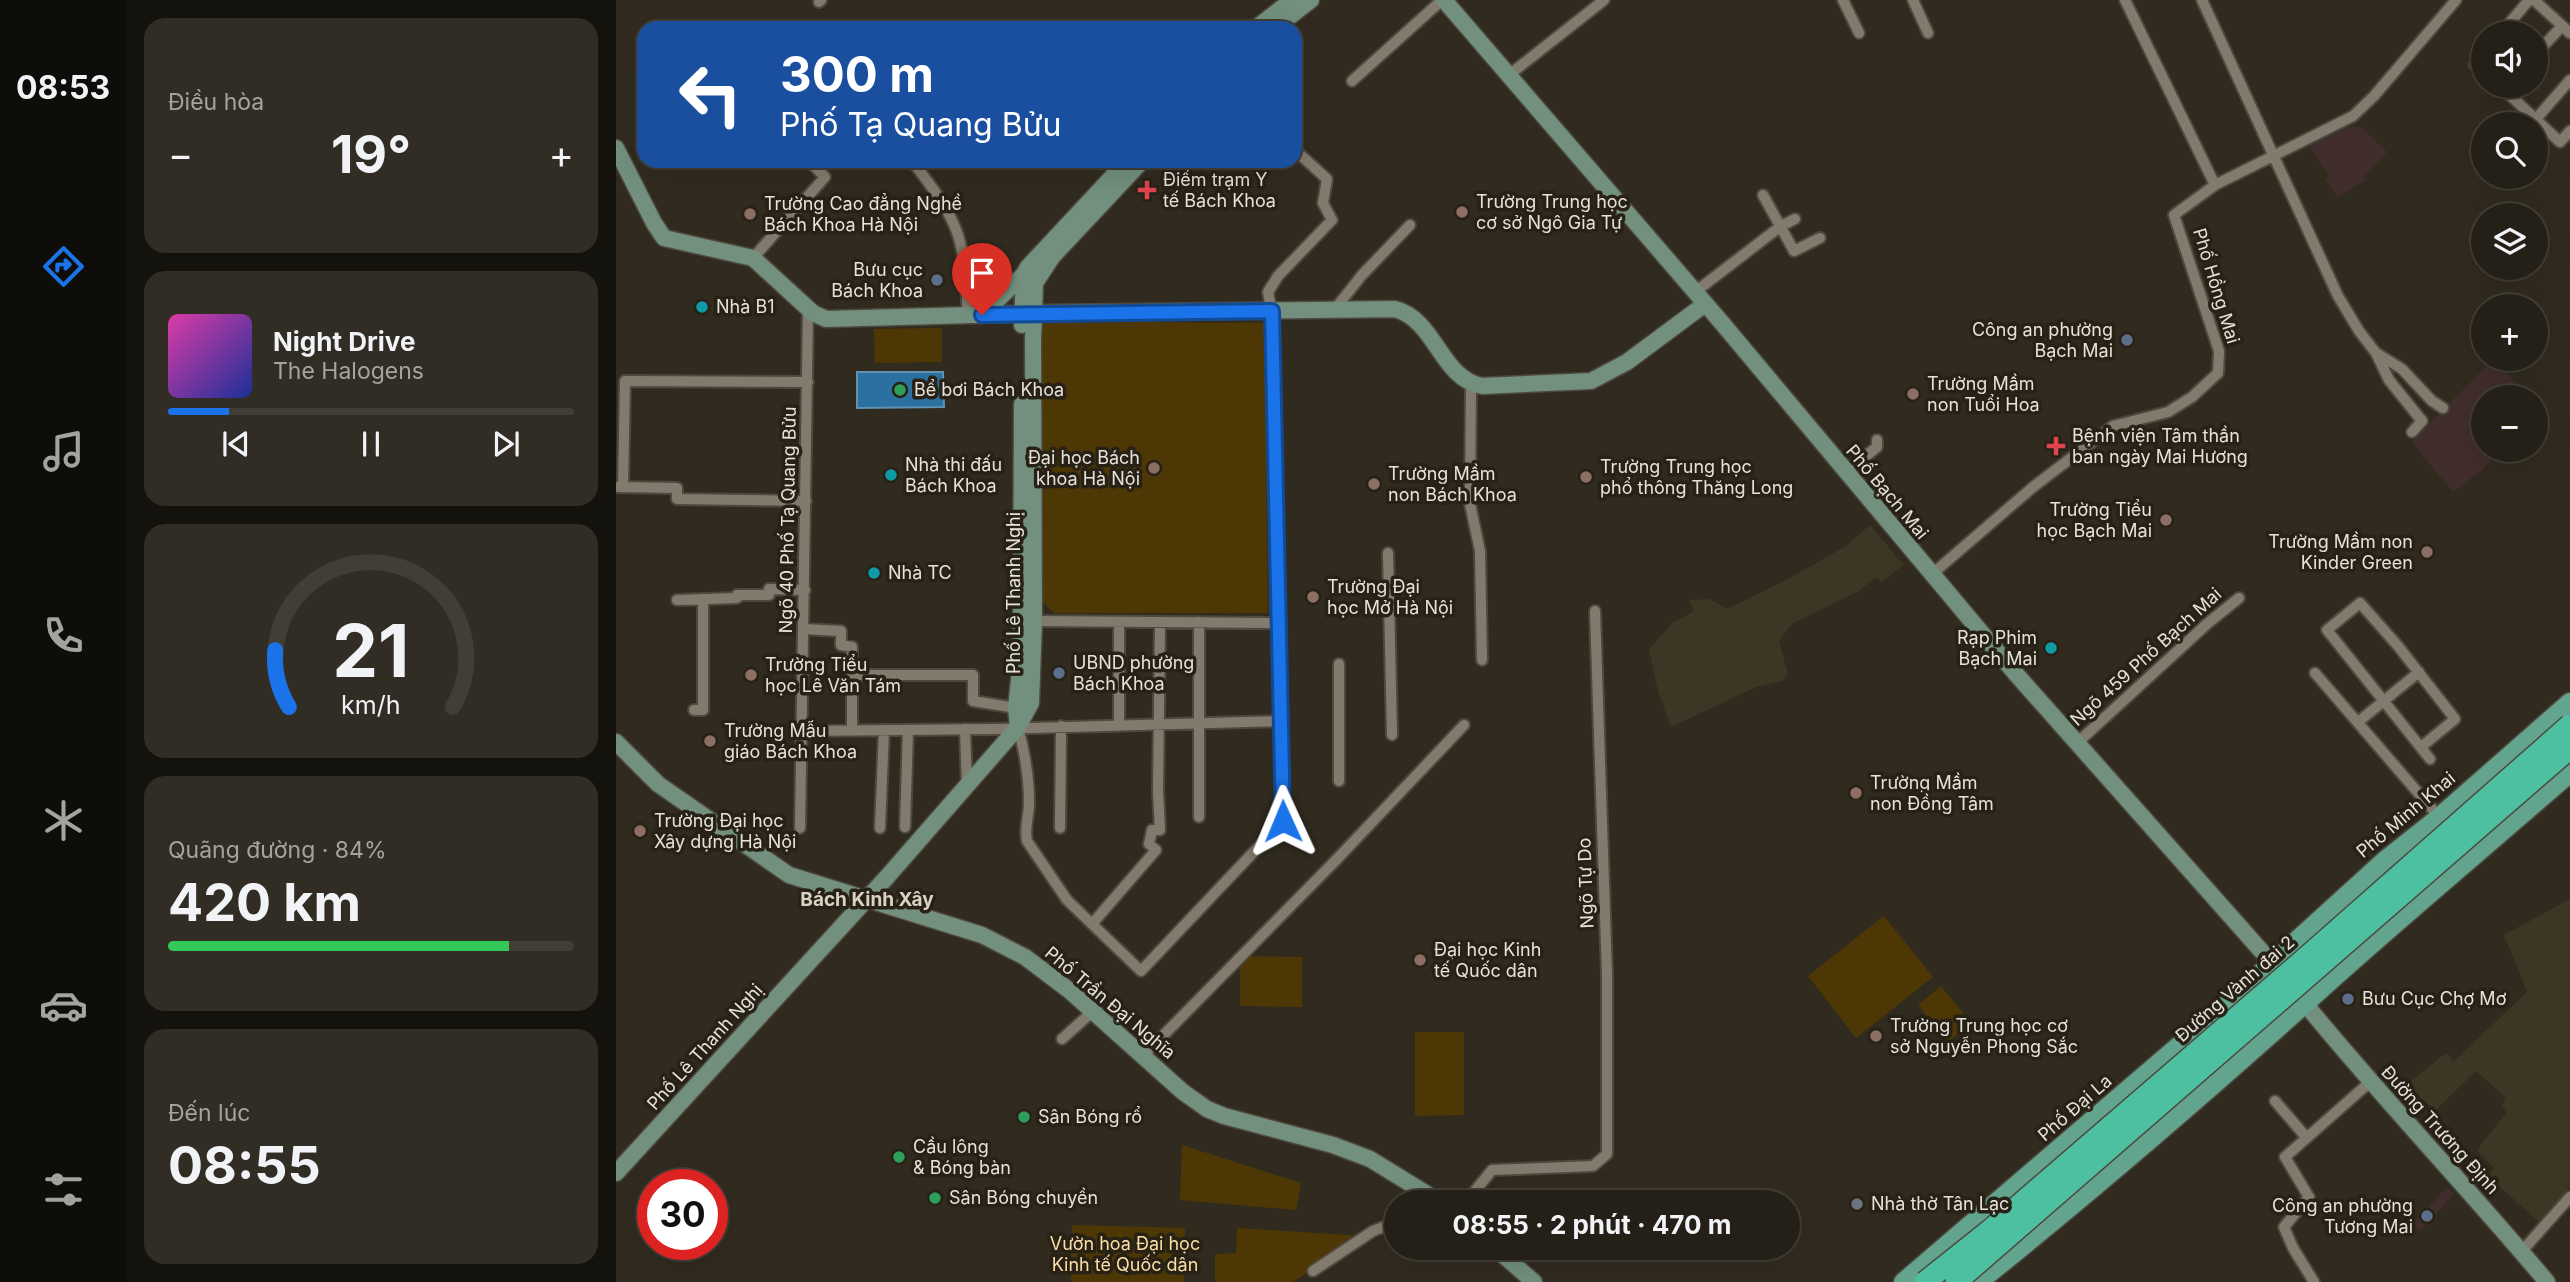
<!DOCTYPE html>
<html lang="vi">
<head>
<meta charset="utf-8">
<style>
	:root { --surface:#252017; --page:#312d24; --text:#f1f3f6; --muted:#a3a3a1; --line:#423e36; --accent:#1a73e8 }
	body { margin:0; font-family:Inter,sans-serif; background:var(--page); color:var(--text); height:100vh; display:flex; flex-direction:column; font-size:26px; white-space:nowrap }
	* { box-sizing:border-box; margin:0 }
	p { font-size:23px; color:var(--muted) }
	.icon { flex:none; width:38px; height:38px; fill:none; stroke:currentColor; stroke-width:2; stroke-linecap:round; stroke-linejoin:round }
	.map { position:relative; flex:1; overflow:hidden }
	.side { display:flex; flex-direction:column; gap:18px; padding:18px; background:#14120d; width:490px }
	.side>* { flex:none }
	.hud { position:absolute; left:21px; top:21px; width:665px; height:147px; border-radius:21px; box-shadow:0 7px 28px #0002,0 0 0 2px var(--line); background:#1a4fa0; color:#fff; overflow:hidden }
	.fabs { position:absolute; left:1855px; top:21px; display:grid; gap:14px }
	.fabs a { display:grid; place-items:center; width:77px; height:77px; border-radius:50%; background:var(--surface); box-shadow:0 7px 28px #0002,0 0 0 2px var(--line); font-size:35px }
	.speed { position:absolute; left:21px; top:1169px; display:flex; gap:14px; font-size:35px; font-weight:700; text-align:center }
	.speed>* { display:grid; place-content:center; width:91px; height:91px; border-radius:50%; background:var(--surface); box-shadow:0 7px 28px #0002,0 0 0 2px var(--line); line-height:1 }
	.speed .limit { border:10px solid #d22; background:#fff; color:#111 }
	.pin { position:absolute; display:grid; place-items:center; width:60px; height:60px; color:#fff; margin:-72px -30px; border-radius:50% 50% 50% 0; rotate:-45deg; box-shadow:0 0 7px #0007 }
	.pin .icon { rotate:45deg }
	.me { position:absolute; width:77px; margin:-38px; rotate:359deg; stroke-linejoin:round; filter:drop-shadow(0 0 5px #0008) }
	.turn { display:flex; align-items:center; gap:24px; height:147px; padding:0 28px; font-size:32px }
	.turn .icon { width:91px; height:91px; stroke-width:2.5 }
	.turn b { display:block; font-size:49px; line-height:60px }
	.big { font-size:52px; font-weight:700; line-height:1.1 }
	.side .card { flex:1; display:flex; flex-direction:column; justify-content:center; gap:10px; min-width:0; padding:0 24px; border-radius:21px; background:var(--page) }
	.side .dial { align-items:center; gap:0 }
	.dial svg { height:182px; overflow:visible; fill:none; stroke:var(--line); stroke-width:7; stroke-linecap:round; text-anchor:middle }
	.dial text { fill:var(--text); stroke:none }
	.song { display:flex; align-items:center; gap:21px }
	.cover { width:84px; height:84px; border-radius:10px; background:linear-gradient(135deg,hsl(320 70% 55%),hsl(230 70% 35%)) }
	.played { height:7px; border-radius:4px; background:linear-gradient(90deg,var(--accent) 15%,var(--line) 15%) }
	.keys { display:flex; justify-content:space-around; direction:ltr }
	.heat { display:flex; justify-content:space-between; align-items:center; font-size:38px; direction:ltr }
	.charge { height:10px; border-radius:5px; background:linear-gradient(90deg,#34c759 84%,var(--line) 0) }
	.trip { position:absolute; left:768px; top:1190px; width:416px; height:70px; border-radius:35px; background:var(--surface); box-shadow:0 7px 28px #0002,0 0 0 2px var(--line); font-weight:700; line-height:70px; text-align:center }
	main { display:flex; flex:1; min-height:0 }
	.tab-bar { display:flex; flex-direction:column; width:126px; justify-content:space-around; align-items:center; background:#0f0d09; color:var(--muted) }
	.tab-bar .icon { width:49px; height:49px }
	.tab-bar .on { color:var(--accent) }
	.tab-bar b { font-size:32px; color:var(--text) }
	.map>svg:first-child { display:block }
</style>
</head>
<body>
<main>
<nav class="tab-bar">
<b>08:53</b>
<svg class="icon on" aria-label="directions" viewBox="0 0 24 24"><path d="M12 3l9 9-9 9-9-9zM9 14v-3h6M13 9l2 2-2 2"/></svg>
<svg class="icon" aria-label="music" viewBox="0 0 24 24"><path d="M9 18V5l10-2v13"/><circle cx="6" cy="18" r="3"/><circle cx="16" cy="16" r="3"/></svg>
<svg class="icon" aria-label="phone" viewBox="0 0 24 24"><path d="M5 4h4l2 5-3 2q2 4 5 5l2-3 5 2v4C11 20 4 13 5 4z"/></svg>
<svg class="icon" aria-label="climate" viewBox="0 0 24 24"><path d="M12 3v18M4 7l16 10M4 17L20 7"/></svg>
<svg class="icon" aria-label="car" viewBox="0 0 24 24"><path d="M5 17H2v-5l4-1 3-4h7l3 4 3 1v5h-3M9 17h6M6 11h13"/><circle cx="7" cy="17" r="2"/><circle cx="17" cy="17" r="2"/></svg>
<svg class="icon" aria-label="filters" viewBox="0 0 24 24"><path d="M4 7h16M4 17h16"/><circle cx="9" cy="7" r="2"/><circle cx="15" cy="17" r="2"/></svg>
</nav>
<section class="side">
<div class="card"><p>Điều hòa</p>
<div class="heat"><a>−</a><b class="big">19°</b><a>+</a></div>
</div>
<div class="card">
<div class="song"><i class="cover"></i><div><b>Night Drive</b><p>The Halogens</p></div></div>
<div class="played"></div>
<div class="keys"><svg class="icon" aria-label="previous" viewBox="0 0 24 24"><path d="M18 5L8 12l10 7zM5 5v14"/></svg><svg class="icon" aria-label="pause" viewBox="0 0 24 24"><path d="M8 5v14M16 5v14"/></svg><svg class="icon" aria-label="next" viewBox="0 0 24 24"><path d="M6 5l10 7-10 7zM19 5v14"/></svg></div>
</div>
<div class="card dial"><svg viewBox="0 0 100 80">
<path d="M14 69A42 42 0 1 1 86 69"/>
<path d="M14 69A42 42 0 0 1 8 44" stroke="#1a73e8"/>
<text x="50" y="56" font-size="32" font-weight="700">21</text>
<text x="50" y="72" font-size="11">km/h</text>
</svg></div>
<div class="card"><p>Quãng đường · 84%</p><b class="big">420 km</b><div class="charge"></div></div>
<div class="card"><p>Đến lúc</p><b class="big">08:55</b></div>
</section>
<div class="map">
<svg width="1954" height="1282" viewBox="0 0 1954 1282">
	<rect width="100%" height="100%" fill="#312b1f"/>
	<path fill="#412d2c" d="M 1732,127 L 1745,127 L 1771,152 L 1748,177 L 1750,180 L 1722,197 L 1709,179 L 1714,176 L 1693,146 Z
		M 1877,359 L 1914,397 L 1867,397 L 1867,450 L 1885,450 L 1865,471 L 1837,492 L 1796,442 Z
		M 1831,1187 L 1838,1194 L 1804,1231 L 1797,1224 Z"/>
	<path fill="#3d3625" d="M 1254,525 L 1288,565 L 1265,582 L 1260,577 L 1243,591 L 1177,623 L 1163,641 L 1172,675 L 1166,681 L 1140,687 L 1055,727 L 1042,691 L 1033,649 L 1056,623 L 1078,611 L 1073,600 L 1094,599 L 1111,609 L 1174,578 L 1230,546 Z
		M 1954,899 L 1954,1187 L 1923,1222 L 1872,1176 L 1878,1168 L 1861,1150 L 1891,1112 L 1885,1106 L 1890,1098 L 1860,1071 L 1819,1111 L 1791,1084 L 1830,1053 L 1838,1061 L 1911,992 L 1888,935 Z"/>
	<path fill="#4d3805" d="M 528,322 L 649,323 L 652,613 L 438,613 L 427,602 L 426,323 Z
		M 326,328 L 326,362 L 259,363 L 258,329 Z
		M 1268,916 L 1317,977 L 1240,1038 L 1192,976 Z
		M 624,956 L 686,957 L 686,1007 L 624,1006 Z
		M 1325,986 L 1355,1023 L 1332,1042 L 1302,1005 Z
		M 799,1032 L 848,1032 L 848,1115 L 799,1116 Z
		M 566,1145 L 685,1183 L 680,1210 L 564,1200 Z
		M 456,1225 L 569,1228 L 568,1282 L 455,1282 Z
		M 621,1228 L 746,1236 L 677,1282 L 599,1282 L 599,1254 L 620,1253 Z"/>
	<path fill="#2a70a0" stroke="#6292b2" stroke-width="2" d="M 241,372 L 327,372 L 328,407 L 241,408 Z"/>
	<g fill="none" stroke-linecap="round" stroke-linejoin="round">
		<defs>
			<path id="street" d="M 1227,0 L 1243,33
				M 1297,0 L 1312,33
				M 1509,0 L 1599,185
				M 1586,0 L 1722,296 L 1743,331 L 1760,353 L 1786,369 L 1816,401 L 1827,408
				M 1918,0 L 1954,33
				M 203,2 L 205,0
				M 1885,33 L 1913,0
				M 1920,54 L 1946,26
				M 1867,55 L 1859,65 L 1867,72
				M 893,75 L 988,0
				M 736,81 L 826,0
				M 1884,86 L 1944,142 L 1954,131
				M 1919,120 L 1954,80
				M 296,161 C 313,183 333,208 342,235 C 350,260 350,289 352,316
				M 1147,195 L 1178,251 L 1204,238
				M 137,258 L 209,177 L 193,161
				M 1079,292 L 1165,226 L 1179,219
				M 719,309 L 746,275 L 794,225
				M 1760,353 L 1773,380 L 1806,421 L 1796,432
				M 855,384 L 854,504 L 864,551 L 866,660
				M 1229,473 L 1261,447 L 1261,440
				M 2,487 L 61,488 L 61,499 L 190,501
				M 7,487 L 9,381 L 192,382
				M 772,553 L 776,735
				M 1315,575 L 1417,487 L 1497,426 L 1552,412 L 1576,397 L 1602,373 L 1603,351 L 1558,215 L 1599,185 L 1737,116 L 1758,96 L 1840,0
				M 61,600 L 121,598 L 121,595 L 153,595 L 153,589 L 189,590
				M 418,621 L 661,623
				M 503,622 L 503,724
				M 583,622 L 583,817
				M 188,629 L 225,631 L 225,645 L 236,647 L 236,675 L 357,675 L 357,701 L 400,708
				M 723,664 L 723,781
				M 1699,673 L 1823,817
				M 78,710 L 87,710 L 87,600
				M 1742,722 L 1803,672
				M 402,727 C 409,753 413,776 413,803 C 413,816 408,827 411,841 L 451,900 L 525,971 L 667,821 L 660,591 L 657,319 L 652,292 L 662,276 L 716,220 L 707,203 L 711,179 L 679,150
				M 349,729 L 351,786
				M 236,730 L 236,675
				M 186,731 L 380,729 L 665,721
				M 1460,744 L 1592,623 L 1623,598
				M 1805,747 L 1839,719 L 1782,646 L 1744,603 L 1711,630 L 1814,759
				M 289,827 L 292,730
				M 184,828 L 192,309
				M 264,828 L 268,730
				M 444,828 L 445,726
				M 476,924 L 540,850 L 533,844 L 536,830 L 544,830 L 542,791 L 544,622
				M 446,1039 L 477,1011
				M 527,1056 L 722,858 L 848,725
				M 1659,1101 L 1690,1137
				M 850,1202 L 876,1170 L 977,1166 L 991,1154 L 991,975 L 979,611
				M 1906,1251 L 1954,1197
				M 697,1271 L 757,1231 L 780,1222
				M 1698,1282 L 1677,1248 L 1668,1227 L 1693,1197 L 1669,1157 L 1754,1082"/>
			<path id="secondary" d="M 828,0 L 1106,323 L 1400,674 L 1664,972
				M 640,28 L 676,0
				M 659,28 L 695,0
				M 0,148 L 38,223 L 48,238 L 137,258 L 197,313 L 210,319 L 430,313 L 779,309 C 820,320 824,378 866,386 L 975,381 L 1011,362 L 1089,304
				M 366,315 L 408,274
				M 406,325 L 408,274 L 412,267 L 511,161
				M 402,727 L 400,708 L 405,662 L 406,404
				M 0,742 L 42,784 L 173,875 L 366,935 L 409,957 L 454,991 L 567,1092 L 591,1109 L 608,1116 L 717,1145 L 754,1159 L 824,1202
				M 1682,995 C 1762,1094 1850,1185 1931,1282
				M 0,1173 L 271,877 L 402,727 L 415,703 L 418,621 L 417,341 L 419,283 L 436,257 L 526,161
				M 879,1248 L 918,1282"/>
			<path id="primary" d="M 1287,1282 L 1596,1017 L 1769,860 L 1823,817 L 1954,702
				M 1363,1282 C 1481,1187 1597,1087 1710,985 C 1790,913 1873,844 1954,773"/>
		</defs>
		<use href="#street" stroke="#4e493f" stroke-width="14"/>
		<use href="#secondary" stroke="#4e493f" stroke-width="19"/>
		<use href="#primary" stroke="#4e493f" stroke-width="21"/>
		<use href="#street" stroke="#827b6d" stroke-width="10"/>
		<use href="#secondary" stroke="#72907d" stroke-width="16"/>
		<use href="#primary" stroke="#62a48d" stroke-width="18"/>
		<defs>
			<path id="highway-bridge" d="M 1309,1282 L 1373,1231 L 1685,962 L 1954,725
				M 1340,1282 L 1954,748"/>
		</defs>
		<use href="#highway-bridge" stroke="#4e493f" stroke-width="24" stroke-linecap="butt"/>
		<use href="#highway-bridge" stroke="#4dc0a2" stroke-width="21"/>
	</g>
	<g fill="none" stroke-linecap="round" stroke-linejoin="round">
		<defs>
			<path id="route" d="M 366,315 L 656,311 L 667,821"/>
		</defs>
		<use href="#route" stroke="#114b97" stroke-width="18"/>
		<use href="#route" stroke="#1a73e8" stroke-width="12"/>
	</g>
	<g fill="#e0444e" stroke="#272116" stroke-width="2.5">
		<path d="M527.5 179.5h7v7h7v7h-7v7h-7v-7h-7v-7h7z"/>
		<path d="M1436.5 435.5h7v7h7v7h-7v7h-7v-7h-7v-7h7z"/>
	</g>
	<g fill="#8d6e63" stroke="#272116" stroke-width="2.5">
		<circle cx="846" cy="212" r="7"/>
		<circle cx="134" cy="214" r="7"/>
		<circle cx="1297" cy="394" r="7"/>
		<circle cx="538" cy="468" r="7"/>
		<circle cx="970" cy="477" r="7"/>
		<circle cx="758" cy="484" r="7"/>
		<circle cx="1550" cy="520" r="7"/>
		<circle cx="1811" cy="552" r="7"/>
		<circle cx="697" cy="597" r="7"/>
		<circle cx="135" cy="675" r="7"/>
		<circle cx="94" cy="741" r="7"/>
		<circle cx="1240" cy="793" r="7"/>
		<circle cx="24" cy="831" r="7"/>
		<circle cx="804" cy="960" r="7"/>
		<circle cx="1260" cy="1036" r="7"/>
	</g>
	<g fill="#5c6f8a" stroke="#272116" stroke-width="2.5">
		<circle cx="321" cy="280" r="7"/>
		<circle cx="1511" cy="340" r="7"/>
		<circle cx="443" cy="673" r="7"/>
		<circle cx="1732" cy="999" r="7"/>
		<circle cx="1811" cy="1216" r="7"/>
	</g>
	<g fill="#0f9aa8" stroke="#272116" stroke-width="2.5">
		<circle cx="86" cy="307" r="7"/>
		<circle cx="275" cy="475" r="7"/>
		<circle cx="258" cy="573" r="7"/>
		<circle cx="1435" cy="648" r="7"/>
	</g>
	<g fill="#2e9e5b" stroke="#272116" stroke-width="2.5">
		<circle cx="284" cy="390" r="7"/>
		<circle cx="408" cy="1117" r="7"/>
		<circle cx="283" cy="1157" r="7"/>
		<circle cx="319" cy="1198" r="7"/>
	</g>
	<circle fill="#6b7280" stroke="#272116" stroke-width="2.5" cx="1241" cy="1204" r="7"/>
	<g text-anchor="middle" stroke-width="7" stroke-linejoin="round" paint-order="stroke">
		<g font-size="18" fill="#e6e2db" stroke="#272116" text-anchor="start">
			<text x="547" y="186">Điểm trạm Y<tspan x="547" dy="21">tế Bách Khoa</tspan></text>
			<text x="860" y="208">Trường Trung học<tspan x="860" dy="21">cơ sở Ngô Gia Tự</tspan></text>
			<text x="148" y="210">Trường Cao đẳng Nghề<tspan x="148" dy="21">Bách Khoa Hà Nội</tspan></text>
			<text x="307" y="276" text-anchor="end">Bưu cục<tspan x="307" dy="21">Bách Khoa</tspan></text>
			<text x="100" y="313">Nhà B1</text>
			<text x="1497" y="336" text-anchor="end">Công an phường<tspan x="1497" dy="21">Bạch Mai</tspan></text>
			<text x="1311" y="390">Trường Mầm<tspan x="1311" dy="21">non Tuổi Hoa</tspan></text>
			<text x="298" y="396">Bể bơi Bách Khoa</text>
			<text x="1456" y="442">Bệnh viện Tâm thần<tspan x="1456" dy="21">ban ngày Mai Hương</tspan></text>
			<text x="524" y="464" text-anchor="end">Đại học Bách<tspan x="524" dy="21">khoa Hà Nội</tspan></text>
			<text x="289" y="471">Nhà thi đấu<tspan x="289" dy="21">Bách Khoa</tspan></text>
			<text x="984" y="473">Trường Trung học<tspan x="984" dy="21">phổ thông Thăng Long</tspan></text>
			<text x="772" y="480">Trường Mầm<tspan x="772" dy="21">non Bách Khoa</tspan></text>
			<text x="1536" y="516" text-anchor="end">Trường Tiểu<tspan x="1536" dy="21">học Bạch Mai</tspan></text>
			<text x="1797" y="548" text-anchor="end">Trường Mầm non<tspan x="1797" dy="21">Kinder Green</tspan></text>
			<text x="272" y="579">Nhà TC</text>
			<text x="711" y="593">Trường Đại<tspan x="711" dy="21">học Mở Hà Nội</tspan></text>
			<text x="1421" y="644" text-anchor="end">Rạp Phim<tspan x="1421" dy="21">Bạch Mai</tspan></text>
			<text x="457" y="669">UBND phường<tspan x="457" dy="21">Bách Khoa</tspan></text>
			<text x="149" y="671">Trường Tiểu<tspan x="149" dy="21">học Lê Văn Tám</tspan></text>
			<text x="108" y="737">Trường Mẫu<tspan x="108" dy="21">giáo Bách Khoa</tspan></text>
			<text x="1254" y="789">Trường Mầm<tspan x="1254" dy="21">non Đồng Tâm</tspan></text>
			<text x="38" y="827">Trường Đại học<tspan x="38" dy="21">Xây dựng Hà Nội</tspan></text>
			<text x="818" y="956">Đại học Kinh<tspan x="818" dy="21">tế Quốc dân</tspan></text>
			<text x="1746" y="1005">Bưu Cục Chợ Mơ</text>
			<text x="1274" y="1032">Trường Trung học cơ<tspan x="1274" dy="21">sở Nguyễn Phong Sắc</tspan></text>
			<text x="422" y="1123">Sân Bóng rổ</text>
			<text x="297" y="1153">Cầu lông<tspan x="297" dy="21">&amp; Bóng bàn</tspan></text>
			<text x="333" y="1204">Sân Bóng chuyền</text>
			<text x="1255" y="1210">Nhà thờ Tân Lạc</text>
			<text x="1797" y="1212" text-anchor="end">Công an phường<tspan x="1797" dy="21">Tương Mai</tspan></text>
		</g>
		<g font-size="18" fill="#e6e2db" stroke="#272116">
			<text transform="translate(1600 286) rotate(73)" y="6">Phố Hồng Mai</text>
			<text transform="translate(1271 492) rotate(50)" y="6">Phố Bạch Mai</text>
			<text transform="translate(172 520) rotate(-89)" y="6">Ngõ 40 Phố Tạ Quang Bửu</text>
			<text transform="translate(398 593) rotate(-90)" y="6">Phố Lê Thanh Nghị</text>
			<text transform="translate(1530 657) rotate(-42)" y="6">Ngõ 459 Phố Bạch Mai</text>
			<text transform="translate(1790 815) rotate(-40)" y="6">Phố Minh Khai</text>
			<text transform="translate(970 883) rotate(-92)" y="6">Ngõ Tự Do</text>
			<text transform="translate(1619 989) rotate(-41)" y="6">Đường Vành đai 2</text>
			<text transform="translate(494 1003) rotate(40)" y="6">Phố Trần Đại Nghĩa</text>
			<text transform="translate(89 1047) rotate(-48)" y="6">Phố Lê Thanh Nghị</text>
			<text transform="translate(1459 1108) rotate(-41)" y="6">Phố Đại La</text>
			<text transform="translate(1824 1130) rotate(48)" y="6">Đường Trương Định</text>
		</g>
		<g font-size="18" fill="#fbdea5" stroke="#272116">
			<text x="509" y="1250">Vườn hoa Đại học<tspan x="509" dy="21">Kinh tế Quốc dân</tspan></text>
		</g>
		<g font-size="19" font-weight="bold" fill="#dad2c3" stroke="#272116">
			<text x="251" y="906">Bách Kinh Xây</text>
		</g>
	</g>
</svg>
<div class="fabs">
<a><svg class="icon" aria-label="sound" viewBox="0 0 24 24"><path d="M4 9h4l5-4v14l-5-4H4zM17 9q2 3 0 6"/></svg></a>
<a><svg class="icon" aria-label="search" viewBox="0 0 24 24"><circle cx="10" cy="10" r="6"/><path d="M15 15l6 6"/></svg></a>
<a><svg class="icon" aria-label="layers" viewBox="0 0 24 24"><path d="M12 4l9 5-9 5-9-5zM3 14l9 5 9-5"/></svg></a>
<a>+</a>
<a>−</a>
</div>
<div class="speed"><div class="limit">30</div></div>
<div class="pin" style="left:366px;top:315px;background:#d93025"><svg class="icon" aria-label="arrive" viewBox="0 0 24 24"><path d="M6 21V4h12l-3 4 3 4H6"/></svg></div>
<svg class="me" style="left:667px;top:821px" viewBox="-20 -20 40 40"><path d="M0-17L14 15 0 8-14 15z" fill="#1a73e8" stroke="#fff" stroke-width="4"/></svg>
<div class="trip">08:55 · 2 phút · 470 m</div>
<div class="hud">
<div class="turn"><svg class="icon" aria-label="left" viewBox="0 0 24 24"><path d="M17 20v-9H6M10 6l-5 5 5 5"/></svg><div><b>300 m</b>Phố Tạ Quang Bửu</div></div>
</div>
</div>
</main>
</body>
</html>
